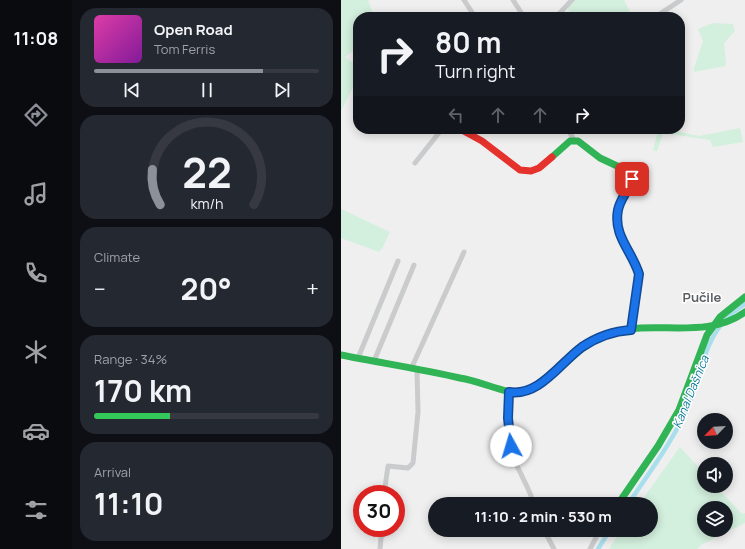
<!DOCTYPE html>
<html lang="en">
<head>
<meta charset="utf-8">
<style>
	:root { --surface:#171b24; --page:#242831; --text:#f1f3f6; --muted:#9ea1a6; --line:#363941; --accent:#8c9099 }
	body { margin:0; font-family:Manrope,sans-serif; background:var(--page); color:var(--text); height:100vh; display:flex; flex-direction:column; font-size:15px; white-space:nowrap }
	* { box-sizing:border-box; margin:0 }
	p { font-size:13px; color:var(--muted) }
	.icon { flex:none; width:22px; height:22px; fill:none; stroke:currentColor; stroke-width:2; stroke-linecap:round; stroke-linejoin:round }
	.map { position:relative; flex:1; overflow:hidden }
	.drawer { display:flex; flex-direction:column; gap:8px; padding:8px; background:#0d0f14; width:269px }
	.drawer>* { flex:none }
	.guide { position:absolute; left:12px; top:12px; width:332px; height:122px; border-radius:16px; box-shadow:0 2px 10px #0003; background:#171b24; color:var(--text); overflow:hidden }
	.needle { width:26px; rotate:245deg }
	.fabs { position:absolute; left:356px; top:413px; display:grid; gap:8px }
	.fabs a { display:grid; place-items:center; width:36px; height:36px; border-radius:50%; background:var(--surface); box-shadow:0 2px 10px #0003; font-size:20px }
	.speed { position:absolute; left:12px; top:485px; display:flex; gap:8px; font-size:20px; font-weight:700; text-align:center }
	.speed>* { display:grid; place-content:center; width:52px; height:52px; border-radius:50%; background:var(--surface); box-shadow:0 2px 10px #0003; line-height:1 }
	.speed .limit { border:6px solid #d22; background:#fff; color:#111 }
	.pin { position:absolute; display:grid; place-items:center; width:34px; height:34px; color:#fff; margin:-17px; border-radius:8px; box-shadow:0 2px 6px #0006 }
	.me { position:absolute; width:44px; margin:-22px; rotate:354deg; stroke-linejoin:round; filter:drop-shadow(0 0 3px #0008) }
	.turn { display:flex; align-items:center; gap:14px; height:84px; padding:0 16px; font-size:18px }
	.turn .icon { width:52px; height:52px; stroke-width:2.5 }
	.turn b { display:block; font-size:28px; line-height:34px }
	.lanes { display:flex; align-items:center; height:38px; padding:0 16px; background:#0003; justify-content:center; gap:20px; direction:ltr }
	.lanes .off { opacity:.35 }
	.big { font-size:30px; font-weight:700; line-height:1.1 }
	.drawer .widget { flex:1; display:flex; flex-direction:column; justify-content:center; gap:6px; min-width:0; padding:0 14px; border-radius:16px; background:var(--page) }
	.drawer .dial { align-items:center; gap:0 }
	.dial svg { height:104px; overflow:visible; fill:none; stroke:var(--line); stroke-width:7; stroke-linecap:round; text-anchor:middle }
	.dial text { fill:var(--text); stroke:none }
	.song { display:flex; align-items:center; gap:12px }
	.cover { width:48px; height:48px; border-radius:6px; background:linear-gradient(135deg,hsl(320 70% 55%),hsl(290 70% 35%)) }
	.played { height:4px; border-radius:2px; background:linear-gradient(90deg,var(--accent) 75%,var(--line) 75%) }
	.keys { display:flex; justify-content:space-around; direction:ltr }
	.heat { display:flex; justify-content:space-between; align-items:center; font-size:22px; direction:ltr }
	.charge { height:6px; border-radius:3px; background:linear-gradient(90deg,#34c759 34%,var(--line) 0) }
	.trip { position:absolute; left:87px; top:497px; width:230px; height:40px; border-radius:20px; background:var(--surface); box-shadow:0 2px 10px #0003; font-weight:700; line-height:40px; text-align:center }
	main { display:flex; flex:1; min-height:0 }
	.tab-bar { display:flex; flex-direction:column; width:72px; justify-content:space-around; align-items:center; background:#090b0e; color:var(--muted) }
	.tab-bar .icon { width:28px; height:28px }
	.tab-bar .active { color:var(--accent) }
	.tab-bar b { font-size:18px; color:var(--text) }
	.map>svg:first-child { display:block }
</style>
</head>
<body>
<main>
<nav class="tab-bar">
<b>11:08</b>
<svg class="icon active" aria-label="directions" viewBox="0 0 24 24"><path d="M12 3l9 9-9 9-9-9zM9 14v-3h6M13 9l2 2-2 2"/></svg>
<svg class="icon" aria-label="music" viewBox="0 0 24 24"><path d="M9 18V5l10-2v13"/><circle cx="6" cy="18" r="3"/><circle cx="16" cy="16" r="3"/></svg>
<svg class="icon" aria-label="phone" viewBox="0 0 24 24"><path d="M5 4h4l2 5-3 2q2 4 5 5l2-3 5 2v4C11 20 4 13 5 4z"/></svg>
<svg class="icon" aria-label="climate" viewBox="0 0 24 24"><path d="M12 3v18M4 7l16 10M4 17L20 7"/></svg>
<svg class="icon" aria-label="car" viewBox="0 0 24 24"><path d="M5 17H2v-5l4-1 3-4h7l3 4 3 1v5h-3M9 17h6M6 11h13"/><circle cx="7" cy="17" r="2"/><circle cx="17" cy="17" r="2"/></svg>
<svg class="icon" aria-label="filters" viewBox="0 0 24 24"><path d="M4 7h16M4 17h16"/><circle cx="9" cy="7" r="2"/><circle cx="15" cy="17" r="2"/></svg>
</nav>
<section class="drawer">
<div class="widget">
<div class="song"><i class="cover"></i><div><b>Open Road</b><p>Tom Ferris</p></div></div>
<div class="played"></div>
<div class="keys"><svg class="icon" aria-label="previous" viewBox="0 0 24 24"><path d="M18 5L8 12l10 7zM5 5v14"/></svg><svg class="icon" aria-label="pause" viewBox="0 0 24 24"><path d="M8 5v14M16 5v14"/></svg><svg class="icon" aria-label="next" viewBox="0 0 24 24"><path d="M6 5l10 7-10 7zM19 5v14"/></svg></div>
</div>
<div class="widget dial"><svg viewBox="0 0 100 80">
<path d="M14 69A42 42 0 1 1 86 69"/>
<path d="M14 69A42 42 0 0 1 8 42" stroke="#8c9099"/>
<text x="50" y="56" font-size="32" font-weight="700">22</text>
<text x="50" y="72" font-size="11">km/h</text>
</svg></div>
<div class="widget"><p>Climate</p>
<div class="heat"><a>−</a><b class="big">20°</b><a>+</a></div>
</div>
<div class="widget"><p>Range · 34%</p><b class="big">170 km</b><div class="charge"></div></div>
<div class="widget"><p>Arrival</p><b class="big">11:10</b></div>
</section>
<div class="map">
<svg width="404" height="549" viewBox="0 0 404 549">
	<rect width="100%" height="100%" fill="#f0efef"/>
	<path fill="#d3efdd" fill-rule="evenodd" d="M 0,0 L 27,0 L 33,17 L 17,17 L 17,47 L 4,57 L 17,66 L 17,77 L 0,111 Z
		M 233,0 L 283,0 L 289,12 L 284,17 L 233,17 L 226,8 Z
		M 372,23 L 392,24 L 394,31 L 383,43 L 385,64 L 384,66 L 353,72 L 353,68 L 362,41 L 357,29 Z
		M 399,128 L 402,142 L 372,147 L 369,140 L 322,133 L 316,151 L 312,150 L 316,135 L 313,129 L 326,129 L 358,136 Z
		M 0,209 L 49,232 L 42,247 L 38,252 L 0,238 Z
		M 339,447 L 363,473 L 363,486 L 375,486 L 401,514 L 404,513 L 404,523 L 360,545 L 356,549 L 268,549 L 280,530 L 310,530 L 310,504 L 298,504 ZM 363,508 L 385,508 L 385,530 L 363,530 Z"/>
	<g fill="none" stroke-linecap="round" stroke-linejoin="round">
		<path stroke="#a9dfec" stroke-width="4.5" d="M 287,504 C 307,475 328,446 344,414 C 359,383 361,342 387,317 C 392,312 398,308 404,304
			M 257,549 L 269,530"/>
		<path stroke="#c9cbcd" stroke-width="5" d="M 123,0 L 134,17
			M 172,0 L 183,17
			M 215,17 L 231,0
			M 314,17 L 340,0
			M 227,129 L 233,140
			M 74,163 L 101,129
			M 17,358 L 57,261
			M 33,361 L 73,265
			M 70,369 L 123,252
			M 168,392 C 167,413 165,436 172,456 C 178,473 188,487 193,504
			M 43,494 L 47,466 L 67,468 L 72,463 L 77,412 L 76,370
			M 203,530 L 213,549
			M 39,549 L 41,528
			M 249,549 L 259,530"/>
		<path stroke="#30b455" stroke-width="7" d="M 211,157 L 229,141 L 237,141 L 259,158 L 289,172 L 291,181 L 278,206 L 276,221 L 280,237 L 298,274 L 290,329
			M 0,355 C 40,363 80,369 119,378 C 138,381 156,390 175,393 C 195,395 231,354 249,343 C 256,339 266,334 274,332 C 315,320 366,340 404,312
			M 277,504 L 317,446 L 338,410 L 366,335 L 379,317 L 404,297"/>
		<path stroke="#e5322d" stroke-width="7" d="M 119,129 L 141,141 L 179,170 L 190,171 L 198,168 L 211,157"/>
	</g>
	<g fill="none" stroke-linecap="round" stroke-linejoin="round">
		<defs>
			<path id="route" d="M 170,446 L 167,418 L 168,392 C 198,397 219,363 241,347 C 256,337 273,331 290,330 L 298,274 C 291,251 272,236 277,210 C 279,199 288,190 291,179"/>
		</defs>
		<use href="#route" stroke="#114b97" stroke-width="10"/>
		<use href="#route" stroke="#1a73e8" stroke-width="7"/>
	</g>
	<g text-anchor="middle" stroke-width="3" stroke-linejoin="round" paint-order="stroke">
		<g font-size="12" font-style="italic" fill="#0d7d99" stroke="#fff">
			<text transform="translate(350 392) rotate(-68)" y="4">Kanal Dašnica</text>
		</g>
		<g font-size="13" font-weight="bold" fill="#5b5f63" stroke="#fff">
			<text x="361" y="302">Pučile</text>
		</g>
	</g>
</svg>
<div class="fabs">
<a><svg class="needle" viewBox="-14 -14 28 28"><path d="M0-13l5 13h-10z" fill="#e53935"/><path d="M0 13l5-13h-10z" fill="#9ea1a6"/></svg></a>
<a><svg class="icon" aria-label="sound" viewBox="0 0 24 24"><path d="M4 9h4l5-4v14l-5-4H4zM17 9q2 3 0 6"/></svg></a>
<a><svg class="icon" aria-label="layers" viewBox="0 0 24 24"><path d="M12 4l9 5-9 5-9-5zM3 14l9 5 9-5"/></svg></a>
</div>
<div class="speed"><div class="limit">30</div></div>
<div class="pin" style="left:291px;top:179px;background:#d93025"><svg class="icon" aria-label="arrive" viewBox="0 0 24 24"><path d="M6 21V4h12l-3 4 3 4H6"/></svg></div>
<svg class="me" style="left:170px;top:446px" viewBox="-20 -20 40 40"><circle r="19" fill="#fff"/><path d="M0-13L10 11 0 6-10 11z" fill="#1a73e8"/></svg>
<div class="trip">11:10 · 2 min · 530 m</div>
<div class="guide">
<div class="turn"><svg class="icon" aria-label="right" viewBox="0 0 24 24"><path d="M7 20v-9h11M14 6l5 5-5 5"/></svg><div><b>80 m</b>Turn right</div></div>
<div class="lanes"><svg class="icon off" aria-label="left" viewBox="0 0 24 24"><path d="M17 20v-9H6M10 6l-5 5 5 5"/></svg><svg class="icon off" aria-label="ahead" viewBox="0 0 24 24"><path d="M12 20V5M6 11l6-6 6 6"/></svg><svg class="icon off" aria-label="ahead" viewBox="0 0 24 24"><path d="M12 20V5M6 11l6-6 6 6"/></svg><svg class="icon" aria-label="right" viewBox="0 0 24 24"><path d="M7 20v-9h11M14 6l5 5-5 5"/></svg></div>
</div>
</div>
</main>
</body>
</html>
